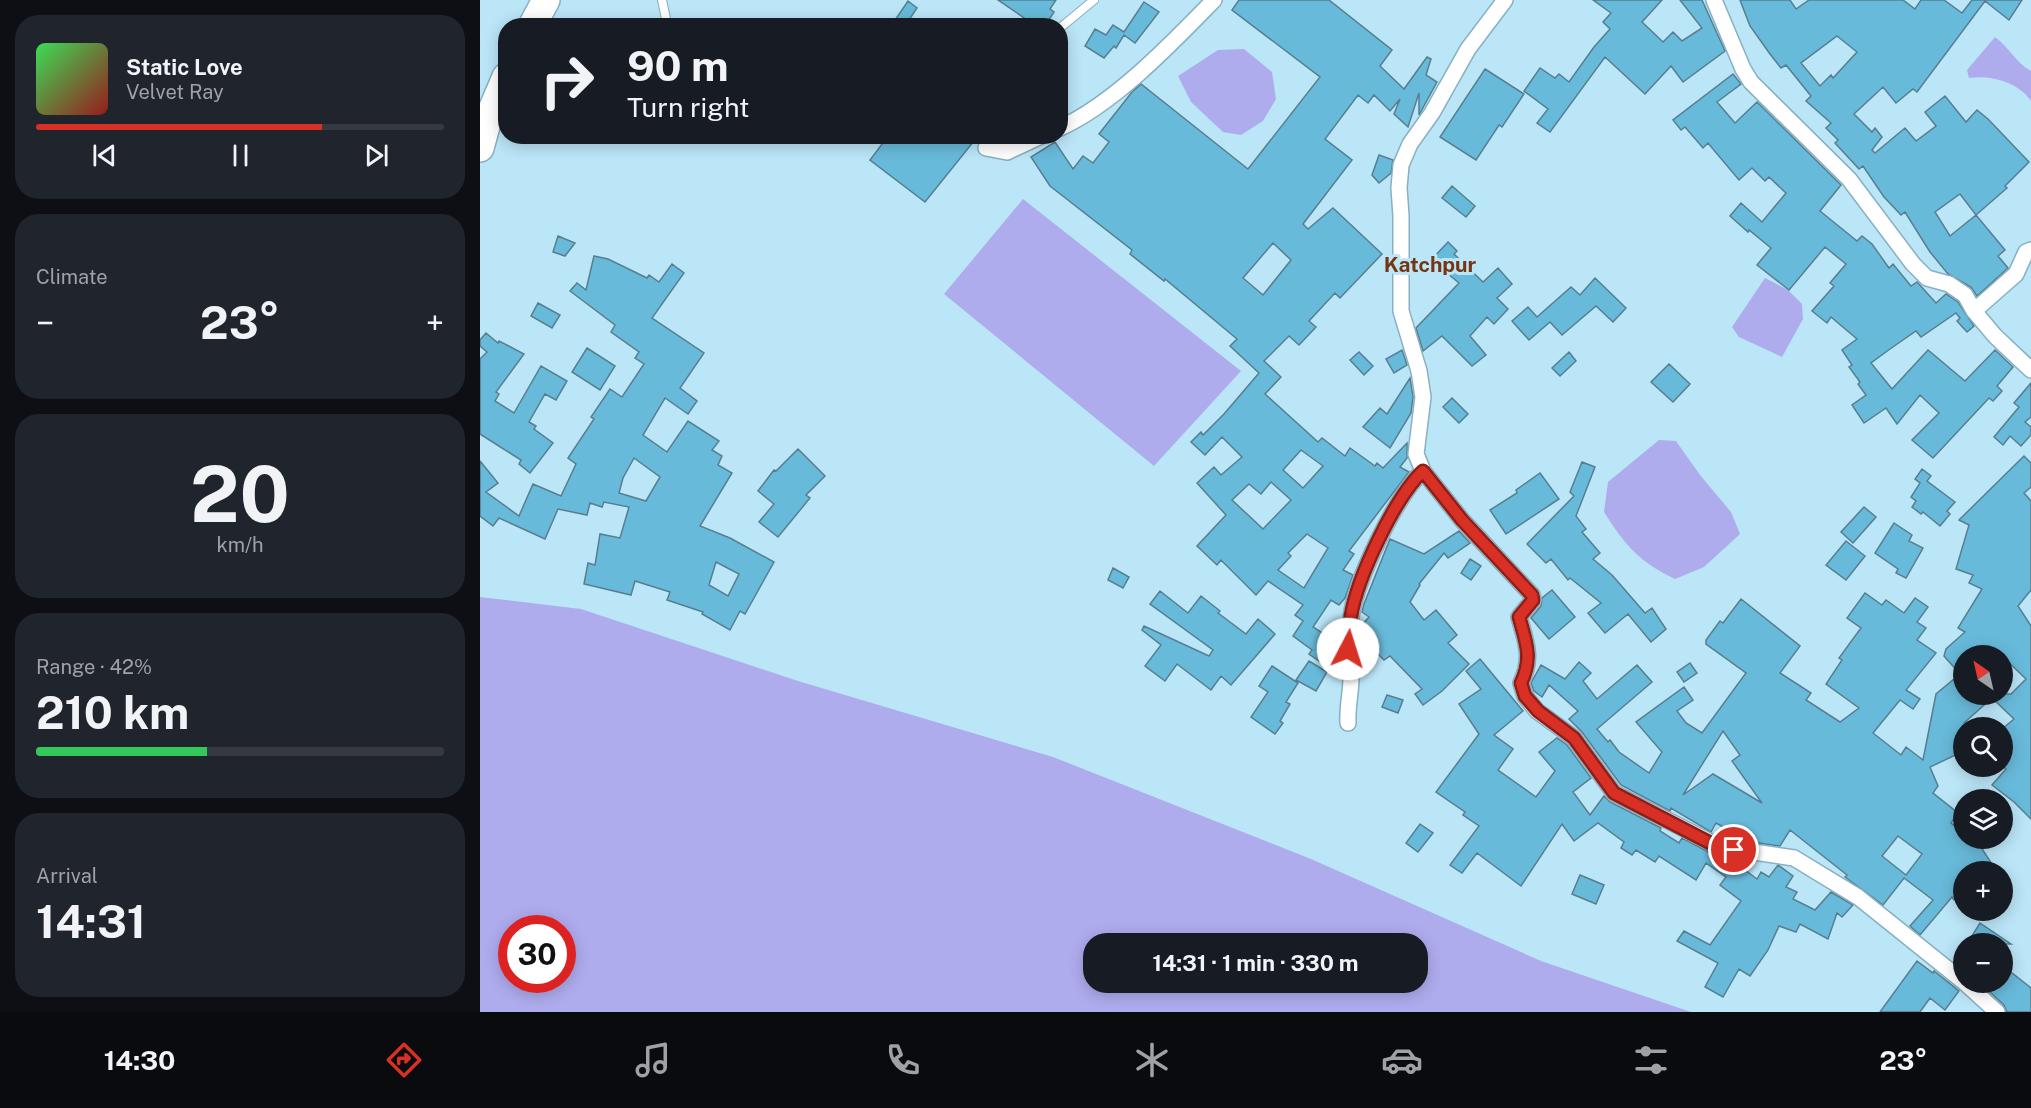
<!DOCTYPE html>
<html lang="en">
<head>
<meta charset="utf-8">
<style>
	:root { --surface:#171b24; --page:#20242c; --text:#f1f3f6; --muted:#9ea1a6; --line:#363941; --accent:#d93025 }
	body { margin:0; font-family:"Public Sans",sans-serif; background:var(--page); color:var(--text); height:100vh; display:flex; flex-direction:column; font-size:22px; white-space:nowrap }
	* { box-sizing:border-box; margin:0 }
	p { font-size:20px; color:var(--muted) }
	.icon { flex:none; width:33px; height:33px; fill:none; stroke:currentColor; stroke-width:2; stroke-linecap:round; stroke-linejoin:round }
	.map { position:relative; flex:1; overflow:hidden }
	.panel { display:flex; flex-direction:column; gap:15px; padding:15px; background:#0d0f14; width:480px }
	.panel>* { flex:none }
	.hud { position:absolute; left:18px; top:18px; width:570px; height:126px; border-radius:24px; box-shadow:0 3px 15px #0003; background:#171b24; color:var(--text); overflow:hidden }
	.needle { width:39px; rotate:326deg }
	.fabs { position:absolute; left:1473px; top:645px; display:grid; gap:12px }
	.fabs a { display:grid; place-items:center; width:60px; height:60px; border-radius:50%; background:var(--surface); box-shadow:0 3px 15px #0003; font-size:30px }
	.speed { position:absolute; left:18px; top:915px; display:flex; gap:12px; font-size:30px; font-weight:700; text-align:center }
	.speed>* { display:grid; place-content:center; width:78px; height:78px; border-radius:50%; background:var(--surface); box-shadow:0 3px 15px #0003; line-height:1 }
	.speed .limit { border:9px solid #d22; background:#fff; color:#111 }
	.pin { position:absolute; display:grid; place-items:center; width:51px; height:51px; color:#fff; margin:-26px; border:3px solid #fff; border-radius:50%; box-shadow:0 2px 6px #0007 }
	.me { position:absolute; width:66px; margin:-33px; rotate:5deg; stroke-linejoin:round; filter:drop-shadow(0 0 4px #0008) }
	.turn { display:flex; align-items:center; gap:21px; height:126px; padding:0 30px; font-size:27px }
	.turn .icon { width:78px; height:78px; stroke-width:2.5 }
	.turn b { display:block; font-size:42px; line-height:51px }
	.big { font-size:45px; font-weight:700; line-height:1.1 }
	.panel .tile { flex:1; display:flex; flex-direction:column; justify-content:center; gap:9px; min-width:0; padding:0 21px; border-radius:24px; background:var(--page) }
	.panel .dial { align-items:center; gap:0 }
	.dial b { font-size:78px; line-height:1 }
	.song { display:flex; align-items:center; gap:18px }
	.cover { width:72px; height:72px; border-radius:9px; background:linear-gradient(135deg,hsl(130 70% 55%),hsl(0 70% 35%)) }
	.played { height:6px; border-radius:3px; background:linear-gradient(90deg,var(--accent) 70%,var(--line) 70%) }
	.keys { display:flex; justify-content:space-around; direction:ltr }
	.heat { display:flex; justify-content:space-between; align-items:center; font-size:33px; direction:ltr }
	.charge { height:9px; border-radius:4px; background:linear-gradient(90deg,#34c759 42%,var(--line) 0) }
	.trip { position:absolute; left:603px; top:933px; width:345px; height:60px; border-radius:24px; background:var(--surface); box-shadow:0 3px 15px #0003; font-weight:700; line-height:60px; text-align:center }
	.tab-bar { display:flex; height:96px; justify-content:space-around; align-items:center; background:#090b0e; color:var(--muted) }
	.tab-bar .icon { width:42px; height:42px }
	.tab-bar .active { color:var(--accent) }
	.tab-bar b { font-size:27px; color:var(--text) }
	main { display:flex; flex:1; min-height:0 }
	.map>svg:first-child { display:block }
</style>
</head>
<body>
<main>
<section class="panel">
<div class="tile">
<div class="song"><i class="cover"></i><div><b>Static Love</b><p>Velvet Ray</p></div></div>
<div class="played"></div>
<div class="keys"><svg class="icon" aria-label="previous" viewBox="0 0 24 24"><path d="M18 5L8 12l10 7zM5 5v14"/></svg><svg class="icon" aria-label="pause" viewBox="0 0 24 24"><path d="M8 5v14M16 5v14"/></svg><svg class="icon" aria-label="next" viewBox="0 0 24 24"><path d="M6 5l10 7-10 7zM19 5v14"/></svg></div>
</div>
<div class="tile"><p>Climate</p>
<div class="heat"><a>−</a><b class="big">23°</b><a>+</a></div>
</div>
<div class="tile dial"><b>20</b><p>km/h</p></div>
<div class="tile"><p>Range · 42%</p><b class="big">210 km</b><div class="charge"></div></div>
<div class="tile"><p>Arrival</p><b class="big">14:31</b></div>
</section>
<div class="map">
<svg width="1551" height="1012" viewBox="0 0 1551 1012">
	<rect width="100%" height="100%" fill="#bbe6f8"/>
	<path fill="#aeaced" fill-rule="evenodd" d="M 1515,37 C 1530,48 1535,62 1551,71 L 1551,101 C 1538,82 1511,75 1489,78 L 1487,70 Z
		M 764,49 L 792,72 L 796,99 L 783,121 L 761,135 L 743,132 L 711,102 L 698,76 L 738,50 Z
		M 543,199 L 761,371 L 674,466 L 464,294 Z
		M 1285,278 L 1308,290 L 1322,304 L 1323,319 L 1302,357 L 1259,337 L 1252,327 Z
		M 1179,440 L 1196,441 L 1220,475 L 1251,512 L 1260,534 L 1224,567 L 1195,579 C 1159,562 1145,545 1124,512 L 1128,482 Z
		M 0,597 L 101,609 L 318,681 L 573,757 L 831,859 L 1061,961 L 1211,1012 L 0,1012 ZM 82,928 L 82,980 L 32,980 L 32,928 ZM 614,944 L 938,944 L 938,982 L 614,982 Z"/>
	<path fill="#68bada" stroke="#577e8f" stroke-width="1.5" fill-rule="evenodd" d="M 518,0 L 576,0 L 570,9 L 574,12 L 565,26 L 556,26 Z
		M 759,0 L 849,0 L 912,50 L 900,66 L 924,89 L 947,57 L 951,59 L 946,75 L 957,82 L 939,115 L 939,93 L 928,127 L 914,114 L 920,99 L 910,111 L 894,95 L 888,103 L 878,95 L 845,139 L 872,160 L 823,224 L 828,229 L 853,208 L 902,254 L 860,298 L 855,293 L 829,321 L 836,327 L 819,345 L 809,336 L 784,361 L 801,377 L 785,394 L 838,442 L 842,438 L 865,456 L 870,448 L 895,466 L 897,463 L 903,468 L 927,443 L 927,458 L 920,467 L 929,472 L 869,551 L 874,554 L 863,570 L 873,575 L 865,598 L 859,605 L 851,600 L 833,627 L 853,640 L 839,661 L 829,654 L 832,650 L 813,636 L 823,621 L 815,615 L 823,605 L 788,581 L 776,595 L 741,560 L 737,565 L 717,546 L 746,515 L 717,483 L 734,467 L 741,475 L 762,457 L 742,437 L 725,455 L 711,442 L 721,432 L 723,435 L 744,414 L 779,373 L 750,346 L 757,339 L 685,279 L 684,281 L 650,254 L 652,250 L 570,186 L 551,157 L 575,142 L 593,169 L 603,156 L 613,163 L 629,142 L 619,134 L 652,92 L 661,84 L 768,169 L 840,77 L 752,10 ZM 793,243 L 811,260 L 783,295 L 763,278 ZM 821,450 L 843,466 L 823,488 L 803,470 ZM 791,482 L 811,500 L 783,529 L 752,500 L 769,484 L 781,494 ZM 827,534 L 848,548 L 824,588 L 798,570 L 811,556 L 808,553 Z
		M 1113,0 L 1182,0 L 1162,22 L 1183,42 L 1193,32 L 1202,41 L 1222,28 L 1200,0 L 1222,0 L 1245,51 L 1203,82 L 1191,66 L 1165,94 L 1125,57 L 1070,132 L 1057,123 L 1068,109 L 1044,91 L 1060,68 L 1075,78 L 1079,74 L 1089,82 L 1114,47 L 1130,29 L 1123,22 L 1131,13 Z
		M 1260,0 L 1310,0 L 1316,9 L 1329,0 L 1423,0 L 1435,9 L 1441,0 L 1464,0 L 1482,13 L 1492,0 L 1542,0 L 1529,20 L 1505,1 L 1437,92 L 1433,89 L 1416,103 L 1403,87 L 1374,114 L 1392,132 L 1395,128 L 1402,137 L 1392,150 L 1395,153 L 1425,128 L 1436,141 L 1456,126 L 1445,112 L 1465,96 L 1486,122 L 1497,110 L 1508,119 L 1549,162 L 1525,186 L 1527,188 L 1496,215 L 1480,194 L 1455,212 L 1470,236 L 1496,215 L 1525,250 L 1518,256 L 1528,268 L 1497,296 L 1491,287 L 1468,274 L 1450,252 L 1425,212 L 1421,215 L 1404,197 L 1383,166 L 1379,169 L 1355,143 L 1358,140 L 1346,128 L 1351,123 L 1326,101 L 1331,96 L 1306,65 L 1301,68 L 1290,54 L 1270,26 ZM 1357,36 L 1377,52 L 1353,78 L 1351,75 L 1340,86 L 1321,63 Z
		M 428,1 L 437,8 L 425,26 L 411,26 Z
		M 664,2 L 679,12 L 655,43 L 644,35 L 636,48 L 634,46 L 624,58 L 605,46 L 615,29 L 626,35 L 633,25 L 644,32 Z
		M 1005,69 L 1044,94 L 1022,127 L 1019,125 L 996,160 L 960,137 Z
		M 1253,74 L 1261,84 L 1237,102 L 1255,123 L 1277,102 L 1361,185 L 1340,211 L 1377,241 L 1382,236 L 1392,244 L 1409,268 L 1413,264 L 1431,286 L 1437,282 L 1456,303 L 1466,294 L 1478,302 L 1494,326 L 1487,332 L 1477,321 L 1480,318 L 1476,313 L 1441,337 L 1436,331 L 1410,349 L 1391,363 L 1412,389 L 1448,350 L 1485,381 L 1515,350 L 1533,367 L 1517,386 L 1522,391 L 1513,401 L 1509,398 L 1453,458 L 1432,440 L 1459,413 L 1440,395 L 1417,424 L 1406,408 L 1384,423 L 1372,405 L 1386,395 L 1378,384 L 1380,382 L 1369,367 L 1372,365 L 1362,350 L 1377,339 L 1351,317 L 1347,323 L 1332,311 L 1354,286 L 1350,283 L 1366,264 L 1345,247 L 1309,290 L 1277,265 L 1291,248 L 1269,230 L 1268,232 L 1250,216 L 1261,203 L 1282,222 L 1306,193 L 1289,177 L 1285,181 L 1272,168 L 1259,180 L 1228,143 L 1223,148 L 1205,127 L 1201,130 L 1193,120 Z
		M 408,136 L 498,136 L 445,202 L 390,160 Z
		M 899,155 L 913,160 L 911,173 L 899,183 L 892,175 Z
		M 972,186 L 995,206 L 986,217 L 962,198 Z
		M 78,236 L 95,243 L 85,256 L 73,252 Z
		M 968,242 L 977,251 L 974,254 L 1003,282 L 1018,268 L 1032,284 L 1017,298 L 1028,309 L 1014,324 L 1007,317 L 990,336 L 1006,355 L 992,366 L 962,336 L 943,351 L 936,328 L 979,283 L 951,260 Z
		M 114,256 L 128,259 L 167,278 L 169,275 L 179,282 L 192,264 L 204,273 L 172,318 L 224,353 L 200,388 L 217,401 L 208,414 L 185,398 L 163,435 L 187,452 L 208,421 L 239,441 L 232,450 L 242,456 L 238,465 L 252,473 L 220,526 L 250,538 L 294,562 L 265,614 L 260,611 L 250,630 L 222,614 L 223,612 L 187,600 L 190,592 L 155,581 L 151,595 L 104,584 L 108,563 L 115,565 L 120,534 L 140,538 L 149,507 L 124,502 L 122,507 L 110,503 L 107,515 L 78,509 L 65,539 L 19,518 L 13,526 L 0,516 L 0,461 L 18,483 L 6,492 L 39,516 L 53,484 L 81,496 L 96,464 L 88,458 L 114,419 L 111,417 L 130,389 L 142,397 L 164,364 L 155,358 L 159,352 L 131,332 L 135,325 L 90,291 L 97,283 L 106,290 ZM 154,458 L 180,477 L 166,501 L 139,493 L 143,478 ZM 236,562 L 259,574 L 248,596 L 229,585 Z
		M 1115,278 L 1146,308 L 1133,322 L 1116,306 L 1082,335 L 1070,322 L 1049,340 L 1032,321 L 1048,307 L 1057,317 L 1091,287 L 1100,295 Z
		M 58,303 L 80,315 L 72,328 L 51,316 Z
		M 6,333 L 18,343 L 19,341 L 44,354 L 16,392 L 19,394 L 15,401 L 34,413 L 61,366 L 87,381 L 76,400 L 65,394 L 49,422 L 56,426 L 54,429 L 73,443 L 50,473 L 39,464 L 41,460 L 0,434 L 0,359 L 7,352 L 0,346 L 0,340 Z
		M 107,348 L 135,366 L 120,390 L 92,372 Z
		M 922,350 L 927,365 L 914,373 L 906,359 Z
		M 879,352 L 893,366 L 884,375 L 870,360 Z
		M 1089,352 L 1096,361 L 1080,376 L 1072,368 Z
		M 1189,364 L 1210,384 L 1193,402 L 1171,382 Z
		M 930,378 L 933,397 L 931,413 L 910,448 L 883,427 L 900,408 L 907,414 Z
		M 1551,383 L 1551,417 L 1545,422 L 1551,427 L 1551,435 L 1541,446 L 1530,436 L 1523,445 L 1514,437 L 1539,407 L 1534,403 Z
		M 972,398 L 988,414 L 979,423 L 963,407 Z
		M 318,449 L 345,476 L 326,495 L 330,498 L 298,537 L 279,522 L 294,504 L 278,491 L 294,470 L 296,471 Z
		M 1544,456 L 1551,463 L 1551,487 L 1544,493 L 1551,501 L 1551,590 L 1538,606 L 1551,626 L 1551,819 L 1534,802 L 1512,785 L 1526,769 L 1522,765 L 1522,729 L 1534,719 L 1512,698 L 1484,723 L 1484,751 L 1450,767 L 1458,786 L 1453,793 L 1478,813 L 1471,823 L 1484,833 L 1484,838 L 1491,838 L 1499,844 L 1517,872 L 1484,872 L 1484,892 L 1474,900 L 1472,897 L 1440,935 L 1430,926 L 1453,900 L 1424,878 L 1403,905 L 1365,877 L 1367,875 L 1310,830 L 1300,846 L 1271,842 L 1236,823 L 1231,832 L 1191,808 L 1190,811 L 1141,785 L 1102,732 L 1089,719 L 1098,711 L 1069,685 L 1062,697 L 1054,691 L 1051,683 L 1061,665 L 1085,679 L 1099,662 L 1111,673 L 1103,681 L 1117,699 L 1157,665 L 1172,682 L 1117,729 L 1128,742 L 1130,740 L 1139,752 L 1169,773 L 1182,752 L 1156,722 L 1204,687 L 1213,700 L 1197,711 L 1206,723 L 1222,733 L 1266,673 L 1226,644 L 1226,640 L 1240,621 L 1243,623 L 1261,599 L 1320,646 L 1300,673 L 1331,693 L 1326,700 L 1360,722 L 1379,708 L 1346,684 L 1362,660 L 1359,658 L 1381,628 L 1367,618 L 1385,593 L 1402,605 L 1406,600 L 1424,613 L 1435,598 L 1448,607 L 1437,622 L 1446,628 L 1437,640 L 1456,653 L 1426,690 L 1440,699 L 1433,709 L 1420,700 L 1393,733 L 1421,755 L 1426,747 L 1443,760 L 1456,694 L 1480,674 L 1464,656 L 1466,649 L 1485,632 L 1478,628 L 1502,589 L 1489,583 L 1493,575 L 1476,569 L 1489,525 L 1479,520 ZM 1484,656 L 1522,656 L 1546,679 L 1531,694 L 1484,694 ZM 1243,731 L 1260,755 L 1252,761 L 1282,803 L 1233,774 L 1203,795 ZM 1418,836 L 1442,854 L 1426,875 L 1402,856 Z
		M 1102,462 L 1115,467 L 1096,516 L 1106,529 L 1102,532 L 1120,553 L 1113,559 L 1132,575 L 1165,613 L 1172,608 L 1186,629 L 1171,642 L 1148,614 L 1125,633 L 1108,613 L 1121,603 L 1090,578 L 1088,580 L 1071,559 L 1066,563 L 1047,544 L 1094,496 L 1090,492 Z
		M 1442,469 L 1451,476 L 1447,481 L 1475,502 L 1467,511 L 1470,514 L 1460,526 L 1443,512 L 1441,514 L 1432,507 L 1436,501 L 1431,497 L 1440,483 L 1435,479 Z
		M 1060,473 L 1079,499 L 1026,534 L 1010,510 L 1037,493 L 1036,490 Z
		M 1384,507 L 1396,517 L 1373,543 L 1361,532 Z
		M 1414,523 L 1432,535 L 1429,541 L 1443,548 L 1426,578 L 1416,573 L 1418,569 L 1395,553 Z
		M 979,531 L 990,543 L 968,558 L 964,553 L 939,584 L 940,585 L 930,602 L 944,620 L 956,610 L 977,635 L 968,643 L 989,664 L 962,691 L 943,705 L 935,694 L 942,689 L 910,656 L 904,660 L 879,635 L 880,627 L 889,617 L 882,612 L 884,604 L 910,539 L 944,554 Z
		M 1366,541 L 1385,556 L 1366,580 L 1346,565 Z
		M 990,559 L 1001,566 L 991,580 L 981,573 Z
		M 633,568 L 649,577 L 643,588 L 628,580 Z
		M 1072,590 L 1095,617 L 1069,639 L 1051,618 L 1061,606 L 1062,598 Z
		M 680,591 L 708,613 L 721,596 L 740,611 L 738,613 L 766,634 L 778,619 L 795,634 L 751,685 L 741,676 L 731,690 L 697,664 L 685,681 L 665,666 L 681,645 L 662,630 L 664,626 L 729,656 L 733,650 L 670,604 Z
		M 1000,659 L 1043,711 L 1014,735 L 1033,749 L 1018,770 L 1056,797 L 1075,771 L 1059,752 L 1077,738 L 1087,745 L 1111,778 L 1093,792 L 1110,815 L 1124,796 L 1130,802 L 1181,828 L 1180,831 L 1199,843 L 1202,838 L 1236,856 L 1249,858 L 1277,879 L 1281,872 L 1289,877 L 1298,865 L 1313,876 L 1306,887 L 1317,892 L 1313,899 L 1335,910 L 1351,892 L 1373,905 L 1362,917 L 1357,913 L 1348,939 L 1320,924 L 1316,932 L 1299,926 L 1288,950 L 1270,976 L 1259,969 L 1243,997 L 1225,987 L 1238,963 L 1197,941 L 1204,931 L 1230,945 L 1261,901 L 1240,885 L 1246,877 L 1226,863 L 1216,880 L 1179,856 L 1175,862 L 1156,850 L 1152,855 L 1141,848 L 1144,842 L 1118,823 L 1094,841 L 1082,824 L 1041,886 L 997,853 L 982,873 L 970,865 L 999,826 L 983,815 L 985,812 L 956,792 L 999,734 L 979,704 L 1001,689 L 986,671 Z
		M 829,661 L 847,672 L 836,691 L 816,680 Z
		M 1210,663 L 1217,673 L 1204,682 L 1197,672 Z
		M 792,666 L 818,683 L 806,702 L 810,704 L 800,721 L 803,723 L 795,734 L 771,717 L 788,692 L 779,686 Z
		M 907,695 L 923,700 L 918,713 L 902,707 Z
		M 940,824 L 953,833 L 938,852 L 926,843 Z
		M 1100,875 L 1124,885 L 1116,904 L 1092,894 Z
		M 1500,923 L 1531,944 L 1497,944 L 1490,939 Z
		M 1437,961 L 1453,973 L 1454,971 L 1479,991 L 1465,1010 L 1450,998 L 1440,1012 L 1400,1012 Z
		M 1522,965 L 1551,988 L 1551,1012 L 1527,1012 L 1524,1005 L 1499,982 L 1522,982 Z"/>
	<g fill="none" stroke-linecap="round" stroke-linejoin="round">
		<defs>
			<path id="lane" d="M 182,0 L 186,19 L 185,26
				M 580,28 L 614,0"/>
			<path id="street" d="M 1025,0 L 988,49 L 952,113 L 930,144 L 921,165 L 919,188 L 921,216 L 921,311 L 939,371 L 943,397 L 936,454 L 943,471 L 982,520 L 1052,595 L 1053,600 L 1039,617 C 1046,642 1053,658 1041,683 L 1045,696 L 1057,711 L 1094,738 L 1134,793 L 1240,847 L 1314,858 L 1378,897 L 1484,982
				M 1234,0 L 1263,69 L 1271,82 L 1369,179 L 1433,264 L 1447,278 L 1469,284 L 1485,295 L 1494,311 L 1515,336 L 1551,370
				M 580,128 C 635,103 692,43 734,0
				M 506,148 L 527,152 L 561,136
				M 1494,311 L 1536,274 L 1546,252 L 1551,250
				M 868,723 C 867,707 871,693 871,678 C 872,668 869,659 869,650 C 868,640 870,628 871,618 C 875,581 916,496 943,471
				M 1484,982 L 1517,1012"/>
			<path id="highway" d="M 52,26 L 66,0
				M 0,148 L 8,119 L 26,77"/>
		</defs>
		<use href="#lane" stroke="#87b0c2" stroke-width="10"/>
		<use href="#street" stroke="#87b0c2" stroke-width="18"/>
		<use href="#highway" stroke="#87b0c2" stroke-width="30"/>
		<use href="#lane" stroke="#fff" stroke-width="8"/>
		<use href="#street" stroke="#fff" stroke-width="15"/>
		<use href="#highway" stroke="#fff" stroke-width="27"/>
	</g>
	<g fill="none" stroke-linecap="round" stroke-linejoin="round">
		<defs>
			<path id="route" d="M 868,649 C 869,638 870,627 871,616 C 877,578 915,497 943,471 L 982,520 L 1052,595 L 1053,600 L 1039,617 C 1046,642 1053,658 1041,683 L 1045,696 L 1058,711 L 1094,738 L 1134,793 L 1240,848 L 1254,850"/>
		</defs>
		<use href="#route" stroke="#8d1f18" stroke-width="15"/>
		<use href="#route" stroke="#d93025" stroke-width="10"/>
	</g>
	<g text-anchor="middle" stroke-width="6" stroke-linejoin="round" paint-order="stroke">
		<g font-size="21" font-weight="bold" fill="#753513" stroke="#bbe6f8">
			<text x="950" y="272">Katchpur</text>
		</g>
	</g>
</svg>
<div class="fabs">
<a><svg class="needle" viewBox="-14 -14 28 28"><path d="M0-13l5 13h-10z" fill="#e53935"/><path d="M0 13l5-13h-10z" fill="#9ea1a6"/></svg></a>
<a><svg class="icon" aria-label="search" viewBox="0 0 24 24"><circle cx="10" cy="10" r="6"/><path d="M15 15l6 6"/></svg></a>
<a><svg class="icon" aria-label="layers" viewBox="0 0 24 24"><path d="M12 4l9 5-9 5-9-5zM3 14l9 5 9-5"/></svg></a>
<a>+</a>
<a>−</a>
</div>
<div class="speed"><div class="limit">30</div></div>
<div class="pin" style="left:1254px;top:850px;background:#d93025"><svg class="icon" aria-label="arrive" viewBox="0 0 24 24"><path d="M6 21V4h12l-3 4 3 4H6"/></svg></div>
<svg class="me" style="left:868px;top:649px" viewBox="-20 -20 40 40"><circle r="19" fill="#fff"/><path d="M0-13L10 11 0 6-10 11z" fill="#d93025"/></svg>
<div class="trip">14:31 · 1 min · 330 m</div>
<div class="hud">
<div class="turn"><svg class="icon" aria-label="right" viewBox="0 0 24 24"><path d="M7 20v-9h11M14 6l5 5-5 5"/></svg><div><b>90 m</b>Turn right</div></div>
</div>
</div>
</main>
<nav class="tab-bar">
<b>14:30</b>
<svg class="icon active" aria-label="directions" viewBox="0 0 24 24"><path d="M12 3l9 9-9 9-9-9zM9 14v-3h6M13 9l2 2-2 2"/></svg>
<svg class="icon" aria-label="music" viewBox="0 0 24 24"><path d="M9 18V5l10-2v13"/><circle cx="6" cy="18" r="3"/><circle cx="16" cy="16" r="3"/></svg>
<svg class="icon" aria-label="phone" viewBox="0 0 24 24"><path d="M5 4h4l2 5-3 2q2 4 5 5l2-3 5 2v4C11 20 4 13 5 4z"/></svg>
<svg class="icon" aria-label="climate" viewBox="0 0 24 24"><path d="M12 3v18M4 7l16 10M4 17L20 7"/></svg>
<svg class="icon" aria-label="car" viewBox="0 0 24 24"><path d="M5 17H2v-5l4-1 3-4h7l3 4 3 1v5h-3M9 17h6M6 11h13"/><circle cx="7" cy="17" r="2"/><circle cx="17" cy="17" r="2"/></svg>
<svg class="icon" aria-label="filters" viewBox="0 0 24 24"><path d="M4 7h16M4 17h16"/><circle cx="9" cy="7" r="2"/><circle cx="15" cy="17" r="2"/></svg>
<b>23°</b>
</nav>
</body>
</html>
